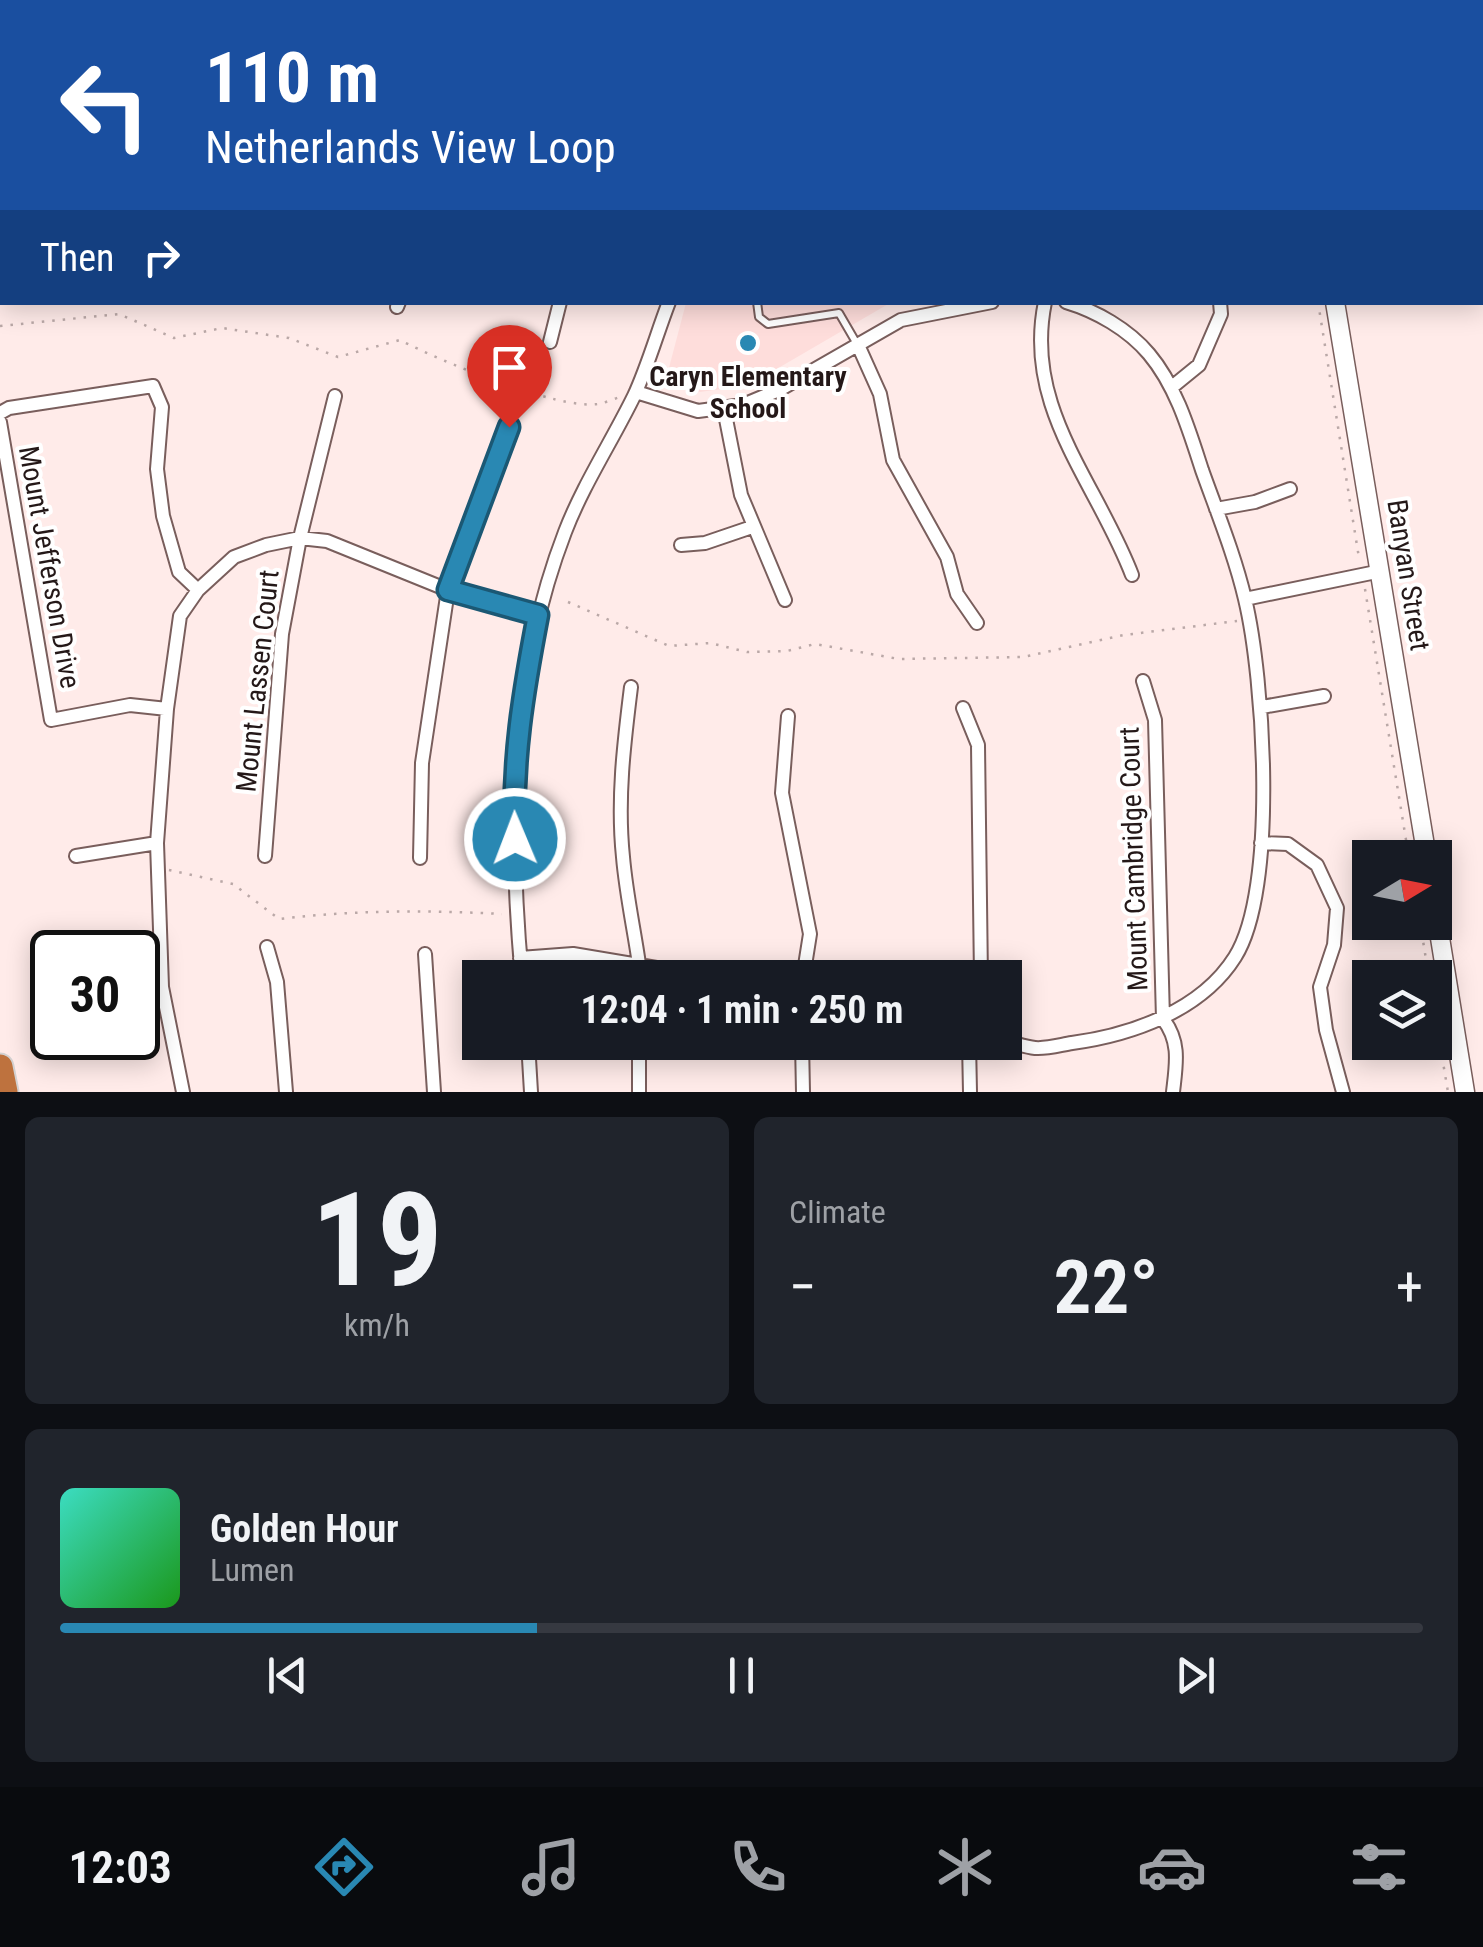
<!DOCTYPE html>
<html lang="en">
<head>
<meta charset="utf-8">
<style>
	:root { --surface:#171b24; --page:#20242c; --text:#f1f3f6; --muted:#9ea1a6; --line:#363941; --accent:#2988b3 }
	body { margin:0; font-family:"Roboto Condensed",sans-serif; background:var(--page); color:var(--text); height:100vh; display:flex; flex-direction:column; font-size:38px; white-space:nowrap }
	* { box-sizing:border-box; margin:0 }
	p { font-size:32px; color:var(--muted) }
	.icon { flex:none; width:55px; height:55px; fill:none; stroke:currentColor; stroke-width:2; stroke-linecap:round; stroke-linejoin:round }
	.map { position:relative; height:1092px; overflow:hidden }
	.panel { display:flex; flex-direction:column; gap:25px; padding:25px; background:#0d0f14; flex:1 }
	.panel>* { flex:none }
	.top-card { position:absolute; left:0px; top:0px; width:1485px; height:305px; box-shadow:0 5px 25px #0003; background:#1a4fa0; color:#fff; overflow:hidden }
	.needle { width:65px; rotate:80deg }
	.tools { position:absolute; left:1352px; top:840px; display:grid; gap:20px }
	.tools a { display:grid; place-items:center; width:100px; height:100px; border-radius:0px; background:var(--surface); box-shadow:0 5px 25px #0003; font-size:50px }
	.speed { position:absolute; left:30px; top:930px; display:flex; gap:20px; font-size:50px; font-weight:700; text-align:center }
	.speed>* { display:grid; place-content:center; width:130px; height:130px; border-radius:50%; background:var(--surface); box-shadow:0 5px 25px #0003; line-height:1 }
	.speed .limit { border:5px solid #111; border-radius:15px; background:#fff; color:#111 }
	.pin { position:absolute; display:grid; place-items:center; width:85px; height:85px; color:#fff; margin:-102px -42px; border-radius:50% 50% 50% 0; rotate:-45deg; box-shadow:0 0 10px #0007 }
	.pin .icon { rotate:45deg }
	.me { position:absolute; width:110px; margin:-55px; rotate:359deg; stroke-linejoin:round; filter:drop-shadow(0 0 8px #0008) }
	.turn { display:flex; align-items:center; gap:35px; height:210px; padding:0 40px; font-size:45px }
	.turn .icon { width:130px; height:130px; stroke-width:2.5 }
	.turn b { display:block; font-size:70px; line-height:85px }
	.then { display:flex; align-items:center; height:95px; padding:0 40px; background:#0003; gap:20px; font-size:38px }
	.big { font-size:75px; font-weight:700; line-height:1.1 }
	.panel .card { flex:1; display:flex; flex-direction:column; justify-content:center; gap:15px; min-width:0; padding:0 35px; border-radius:15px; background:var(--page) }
	.panel .dial { align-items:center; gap:0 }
	.dial b { font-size:130px; line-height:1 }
	.song { display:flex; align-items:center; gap:30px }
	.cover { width:120px; height:120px; border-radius:15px; background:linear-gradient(135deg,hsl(170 70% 55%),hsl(120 70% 35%)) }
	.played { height:10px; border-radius:5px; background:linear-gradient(90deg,var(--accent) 35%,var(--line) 35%) }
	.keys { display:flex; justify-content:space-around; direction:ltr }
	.heat { display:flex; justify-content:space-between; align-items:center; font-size:55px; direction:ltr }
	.panel .tiles { flex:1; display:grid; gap:25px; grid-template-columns:1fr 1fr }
	.card:last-child { grid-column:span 2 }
	.trip { position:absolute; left:462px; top:960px; width:560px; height:100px; border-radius:0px; background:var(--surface); box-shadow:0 5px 25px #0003; font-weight:700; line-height:100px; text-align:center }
	.tab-bar { display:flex; height:160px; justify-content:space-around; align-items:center; background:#090b0e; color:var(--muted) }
	.tab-bar .icon { width:70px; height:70px }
	.tab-bar .current { color:var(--accent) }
	.tab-bar b { font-size:45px; color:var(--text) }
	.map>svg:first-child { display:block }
</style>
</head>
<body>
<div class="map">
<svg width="1483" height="1092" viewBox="0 0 1483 1092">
	<rect width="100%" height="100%" fill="#ffebe9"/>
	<path fill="#fedddb" d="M 686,303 L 890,303 L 749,385 L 700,392 L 665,383 Z"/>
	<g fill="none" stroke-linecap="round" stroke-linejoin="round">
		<defs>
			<path id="lane" d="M 757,302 L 759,317 L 768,324 L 839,313 L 857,344"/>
			<path id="street" d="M 14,0 L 15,2
				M 123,0 L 124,2
				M 279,0 L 279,2
				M 433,0 L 433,2
				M 588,0 L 588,2
				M 691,0 L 692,2
				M 993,0 L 993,2
				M 1170,0 L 1170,2
				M 0,52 L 2,51
				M 1045,302 C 1023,408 1096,481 1132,575
				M 397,307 L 399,302
				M 550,342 L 560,302
				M 858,345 L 880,394 L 893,460 L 947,557 L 957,594 L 977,623
				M 1172,387 L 1199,365 L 1221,314 L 1220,302
				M 636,392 L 698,411 L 743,405 L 779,390 L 901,320 L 992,302
				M 724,409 L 741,495 L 785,600
				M 0,413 L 9,408 L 153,386 L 162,407 L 157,469 L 163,516 L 179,572 L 198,590
				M 0,422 L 51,720 L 130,705 L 167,709
				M 1216,509 L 1255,502 L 1290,489
				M 681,545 L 705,543 L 752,527
				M 1245,599 L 1381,571
				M 1143,681 L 1155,720 L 1163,1019 C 1181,1042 1176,1065 1173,1092
				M 631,687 C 624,743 617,800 623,857 C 626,893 634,929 639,964 L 631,978
				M 1262,707 L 1324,696
				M 963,708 L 978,745 L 981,978
				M 788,716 L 782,793 L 810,934 L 803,978
				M 1261,843 L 1288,844 L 1317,865 L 1337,908 L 1334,945 L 1320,987 L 1326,1030 L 1343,1092
				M 76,856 L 157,843
				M 265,856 L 282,634 L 300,538 L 335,396
				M 420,858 L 422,763 L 448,590 L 509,427
				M 267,947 L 277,982 L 286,1092
				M 425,954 L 434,1092
				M 520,958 L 573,954 L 716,978
				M 522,978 C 508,827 510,675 565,532 C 583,485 612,441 634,396 C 648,366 657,333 669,302
				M 138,992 L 162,987
				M 1005,1041 C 1015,1043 1025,1047 1035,1048 C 1047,1049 1060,1045 1072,1043 C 1131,1035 1201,1011 1235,957 C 1278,889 1264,678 1245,599 C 1235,556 1217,512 1202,470 C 1189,430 1176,386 1149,354 C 1128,329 1096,311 1066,302
				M 528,1042 L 531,1092
				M 639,1042 L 639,1092
				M 802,1042 L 803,1092
				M 969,1042 L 970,1092
				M 183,1092 L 162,987 L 157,843 L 167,709 L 180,616 L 198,590 L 234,557 L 266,545 L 300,538 L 327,541 L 448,590 L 538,615"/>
			<path id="secondary" d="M 1286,0 L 1286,2
				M 1335,302 L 1427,858
				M 1435,907 L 1465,1092"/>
			<path id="highway" d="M 0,1067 L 5,1092"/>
		</defs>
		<use href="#lane" stroke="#795e5c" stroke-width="10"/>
		<use href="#street" stroke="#795e5c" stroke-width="16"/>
		<use href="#secondary" stroke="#795e5c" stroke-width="21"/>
		<use href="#highway" stroke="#d3d1d1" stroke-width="29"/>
		<path stroke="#baa8a7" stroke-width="2.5" stroke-dasharray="2.5 8" stroke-linecap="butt" d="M 1268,0 L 1268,2
			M 1318,302 L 1359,558
			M 0,326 L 119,314 L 174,338 L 222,328 L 289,338 L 338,357 L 400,340 C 438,360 557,410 598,404 C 605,403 613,399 620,397
			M 1365,589 L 1409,858
			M 568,602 L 669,646 L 710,643 L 747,652 L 787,651 L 815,644 L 899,659 L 1023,657 L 1124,635 L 1237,621
			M 169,870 L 233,884 L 279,919 C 356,910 425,910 502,914
			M 1420,922 L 1429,978
			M 1435,1015 L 1448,1092"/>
		<use href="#lane" stroke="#fff" stroke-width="6"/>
		<use href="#street" stroke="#fff" stroke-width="12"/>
		<use href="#secondary" stroke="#fff" stroke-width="18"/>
		<use href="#highway" stroke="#be723e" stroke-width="25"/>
	</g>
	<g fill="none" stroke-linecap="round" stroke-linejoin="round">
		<defs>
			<path id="route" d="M 509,427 L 448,590 L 538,615 C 523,693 512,760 515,839"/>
		</defs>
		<use href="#route" stroke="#1b5874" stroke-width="25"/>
		<use href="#route" stroke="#2988b3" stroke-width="18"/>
	</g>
	<circle fill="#2988b3" stroke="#fff" stroke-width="4" cx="748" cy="343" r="10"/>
	<g text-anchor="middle" stroke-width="8" stroke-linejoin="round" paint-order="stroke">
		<g font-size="28" font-weight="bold" fill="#241818" stroke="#fff">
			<text x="748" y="386">Caryn Elementary<tspan x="748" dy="32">School</tspan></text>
		</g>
		<g font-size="28" fill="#241818" stroke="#fff">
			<text transform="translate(50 567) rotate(80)" y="10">Mount Jefferson Drive</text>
			<text transform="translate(1409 575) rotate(81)" y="10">Banyan Street</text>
			<text transform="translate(257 681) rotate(-84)" y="10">Mount Lassen Court</text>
			<text transform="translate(1133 859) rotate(-92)" y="10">Mount Cambridge Court</text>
		</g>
	</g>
</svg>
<div class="tools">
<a><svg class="needle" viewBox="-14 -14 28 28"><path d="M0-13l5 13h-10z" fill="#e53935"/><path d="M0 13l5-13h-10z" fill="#9ea1a6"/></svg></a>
<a><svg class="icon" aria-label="layers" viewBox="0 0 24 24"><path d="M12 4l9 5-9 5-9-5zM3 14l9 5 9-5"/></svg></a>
</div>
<div class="speed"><div class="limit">30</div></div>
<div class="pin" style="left:509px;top:427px;background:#d93025"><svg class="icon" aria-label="arrive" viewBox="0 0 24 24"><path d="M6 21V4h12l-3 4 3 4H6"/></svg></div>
<svg class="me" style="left:515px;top:839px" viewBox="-20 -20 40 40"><circle r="17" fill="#2988b3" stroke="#fff" stroke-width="3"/><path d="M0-11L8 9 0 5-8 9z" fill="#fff"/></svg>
<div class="trip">12:04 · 1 min · 250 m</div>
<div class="top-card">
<div class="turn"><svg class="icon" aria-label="left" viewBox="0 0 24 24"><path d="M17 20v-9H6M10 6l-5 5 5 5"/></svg><div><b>110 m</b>Netherlands View Loop</div></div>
<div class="then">Then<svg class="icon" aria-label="right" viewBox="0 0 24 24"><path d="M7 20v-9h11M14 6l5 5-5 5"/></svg></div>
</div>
</div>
<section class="panel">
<div class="tiles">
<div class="card dial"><b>19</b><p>km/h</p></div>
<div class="card"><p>Climate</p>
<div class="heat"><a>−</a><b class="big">22°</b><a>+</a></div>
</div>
<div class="card">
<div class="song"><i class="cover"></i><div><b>Golden Hour</b><p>Lumen</p></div></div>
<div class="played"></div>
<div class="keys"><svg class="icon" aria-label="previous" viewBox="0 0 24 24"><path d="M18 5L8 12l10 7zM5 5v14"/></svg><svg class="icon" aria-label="pause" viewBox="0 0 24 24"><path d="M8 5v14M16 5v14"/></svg><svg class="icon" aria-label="next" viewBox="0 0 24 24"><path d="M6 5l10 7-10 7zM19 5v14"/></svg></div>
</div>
</div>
</section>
<nav class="tab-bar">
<b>12:03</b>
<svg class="icon current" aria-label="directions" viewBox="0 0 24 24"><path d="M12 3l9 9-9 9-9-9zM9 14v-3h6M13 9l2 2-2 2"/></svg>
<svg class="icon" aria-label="music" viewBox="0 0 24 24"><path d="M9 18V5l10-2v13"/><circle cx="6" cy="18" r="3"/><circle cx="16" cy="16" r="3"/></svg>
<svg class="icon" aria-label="phone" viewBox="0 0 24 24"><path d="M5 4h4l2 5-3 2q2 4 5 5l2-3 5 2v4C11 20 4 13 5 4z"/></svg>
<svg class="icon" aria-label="climate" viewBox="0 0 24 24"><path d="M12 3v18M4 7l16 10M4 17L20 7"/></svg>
<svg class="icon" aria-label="car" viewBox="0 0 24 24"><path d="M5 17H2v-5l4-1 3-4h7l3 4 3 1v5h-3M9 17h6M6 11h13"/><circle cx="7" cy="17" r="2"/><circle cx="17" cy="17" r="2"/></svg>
<svg class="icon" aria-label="filters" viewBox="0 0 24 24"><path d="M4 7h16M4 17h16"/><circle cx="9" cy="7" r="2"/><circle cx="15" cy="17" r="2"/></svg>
</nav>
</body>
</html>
